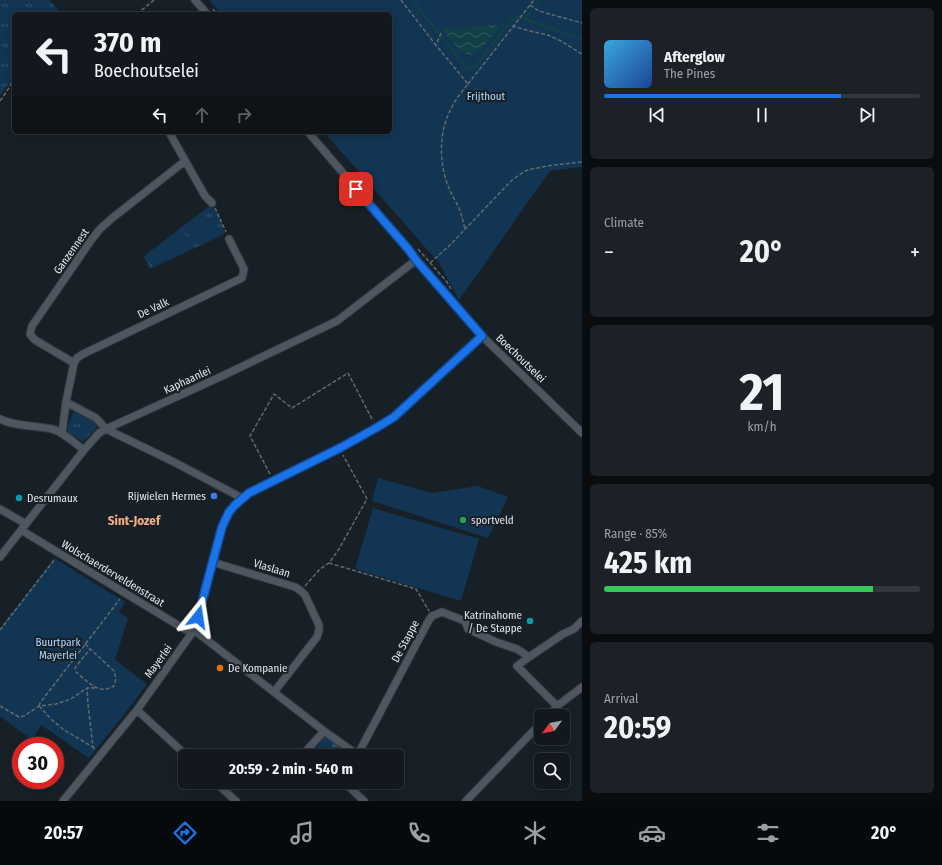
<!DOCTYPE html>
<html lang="en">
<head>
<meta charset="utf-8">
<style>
	:root { --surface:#12181d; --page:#1b2126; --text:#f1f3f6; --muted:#9ca0a4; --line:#31373b; --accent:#1a73e8 }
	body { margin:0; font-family:"Fira Sans Condensed",sans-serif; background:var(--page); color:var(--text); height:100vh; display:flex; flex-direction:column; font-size:15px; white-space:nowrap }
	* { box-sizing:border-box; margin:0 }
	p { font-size:13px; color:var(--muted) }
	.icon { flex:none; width:22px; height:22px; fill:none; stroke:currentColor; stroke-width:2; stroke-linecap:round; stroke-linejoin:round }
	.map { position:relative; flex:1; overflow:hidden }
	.side { display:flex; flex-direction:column; gap:8px; padding:8px; background:#0a0d10; width:360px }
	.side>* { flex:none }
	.guide { position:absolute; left:12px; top:12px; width:380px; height:122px; border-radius:6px; box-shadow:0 2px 10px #0003,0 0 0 1px var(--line); background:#12181d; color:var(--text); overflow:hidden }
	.needle { width:26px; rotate:238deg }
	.controls { position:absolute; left:534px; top:709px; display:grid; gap:8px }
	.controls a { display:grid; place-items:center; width:36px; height:36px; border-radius:6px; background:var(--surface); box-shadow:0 2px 10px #0003,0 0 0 1px var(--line); font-size:20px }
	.speed { position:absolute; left:12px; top:737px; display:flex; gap:8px; font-size:20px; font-weight:700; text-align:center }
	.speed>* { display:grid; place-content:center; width:52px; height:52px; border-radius:50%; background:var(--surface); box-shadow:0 2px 10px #0003,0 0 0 1px var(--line); line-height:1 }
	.speed .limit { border:6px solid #d22; background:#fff; color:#111 }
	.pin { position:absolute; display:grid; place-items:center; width:34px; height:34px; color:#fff; margin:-17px; border-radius:8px; box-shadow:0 2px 6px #0006 }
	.me { position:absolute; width:44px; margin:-22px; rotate:15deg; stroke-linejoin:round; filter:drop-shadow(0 0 3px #0008) }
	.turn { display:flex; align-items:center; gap:14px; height:84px; padding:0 16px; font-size:18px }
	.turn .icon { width:52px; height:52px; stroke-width:2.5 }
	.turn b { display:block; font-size:28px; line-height:34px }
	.lanes { display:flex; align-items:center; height:38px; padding:0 16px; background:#0003; justify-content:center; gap:20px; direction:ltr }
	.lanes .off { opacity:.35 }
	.big { font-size:30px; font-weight:700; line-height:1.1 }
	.side .tile { flex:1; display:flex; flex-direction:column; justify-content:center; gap:6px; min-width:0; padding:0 14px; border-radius:6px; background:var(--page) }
	.side .dial { align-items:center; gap:0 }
	.dial b { font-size:52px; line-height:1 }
	.song { display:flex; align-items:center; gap:12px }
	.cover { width:48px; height:48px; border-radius:6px; background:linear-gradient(135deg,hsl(200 70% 55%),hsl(220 70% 35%)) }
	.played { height:4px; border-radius:2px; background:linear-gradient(90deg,var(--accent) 75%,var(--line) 75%) }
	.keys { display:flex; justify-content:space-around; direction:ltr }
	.heat { display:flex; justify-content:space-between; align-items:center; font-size:22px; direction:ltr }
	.charge { height:6px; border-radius:3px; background:linear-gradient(90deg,#34c759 85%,var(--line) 0) }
	.trip { position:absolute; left:178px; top:749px; width:226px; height:40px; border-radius:6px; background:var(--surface); box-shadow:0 2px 10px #0003,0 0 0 1px var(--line); font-weight:700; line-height:40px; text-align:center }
	.tab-bar { display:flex; height:64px; justify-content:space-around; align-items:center; background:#070a0c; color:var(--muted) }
	.tab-bar .icon { width:28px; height:28px }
	.tab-bar .on { color:var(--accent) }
	.tab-bar b { font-size:18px; color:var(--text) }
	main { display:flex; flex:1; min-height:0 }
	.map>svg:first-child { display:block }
</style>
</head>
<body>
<main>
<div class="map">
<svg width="582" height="801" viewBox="0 0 582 801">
	<defs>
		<pattern id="grass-tufts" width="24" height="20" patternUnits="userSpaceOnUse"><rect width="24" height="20" fill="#113552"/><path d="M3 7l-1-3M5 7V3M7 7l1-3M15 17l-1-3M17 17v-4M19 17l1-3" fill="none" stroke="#33526b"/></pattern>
		<pattern id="forest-firs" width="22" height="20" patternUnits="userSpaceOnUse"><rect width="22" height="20" fill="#113552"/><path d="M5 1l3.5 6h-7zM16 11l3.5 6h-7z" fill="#33526b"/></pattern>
		<pattern id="water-waves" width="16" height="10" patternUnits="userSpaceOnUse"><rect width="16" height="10" fill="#114047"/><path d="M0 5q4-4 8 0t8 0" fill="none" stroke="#335c62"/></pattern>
	</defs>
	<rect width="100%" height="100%" fill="#182027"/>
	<path fill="url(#grass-tufts)" d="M 0,0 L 50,0 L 61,14 L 14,14 L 14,76 L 0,96 Z
		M 210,205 C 219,212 221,224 225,234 L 150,269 L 147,262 L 143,257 L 204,210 Z
		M 74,411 L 77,411 L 94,421 L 97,427 L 83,442 L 68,433 L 67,428 Z"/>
	<path fill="url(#forest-firs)" d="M 325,736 L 342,749 L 345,756 L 319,756 L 314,751 Z"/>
	<path fill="#113552" d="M 209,0 L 582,0 L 582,167 L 550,171 L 459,300 L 439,263 L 324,132 L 390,132 L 390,14 L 221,14 Z
		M 200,215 L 211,222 L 215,237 L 199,245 L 186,225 Z
		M 184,234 L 191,245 L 159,263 L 153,252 Z
		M 378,478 L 432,493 L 478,486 L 508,497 L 488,538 L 372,501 Z
		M 373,508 L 479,539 L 461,601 L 355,569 Z
		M 54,558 L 125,602 L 119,612 L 128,618 L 115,660 L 147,684 L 123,716 L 89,758 L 41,725 L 32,740 L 0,716 L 0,628 Z"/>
	<path fill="url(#water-waves)" d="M 491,25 L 500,26 L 499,29 C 493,35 481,51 474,54 C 462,59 448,36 442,28 L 465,29 Z"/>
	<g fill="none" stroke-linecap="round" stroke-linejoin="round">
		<path stroke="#114047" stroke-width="2.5" d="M 412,0 L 466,67 L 472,68 L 476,66 L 511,20 L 516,17 L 520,17 L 582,39
			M 536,5 L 540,0
			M 525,19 L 531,11"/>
		<defs>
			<path id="minor" d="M 195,0 L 207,14
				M 169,132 L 205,196 L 212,203
				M 308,132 L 409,250 L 416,260 L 482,336 L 582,433
				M 229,239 L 244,269 L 242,278 L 83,354 L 77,358 L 74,363 L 66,402 L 96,418 L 106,429 L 174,462 L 242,498
				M 74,363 L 35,340 L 30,334 L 32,326 L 92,239 L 100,229 L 111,219 L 185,161
				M 0,419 C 16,427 35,425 52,429 C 64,432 74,443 84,450
				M 62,433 L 66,402
				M 0,509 L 26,524
				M 21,530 L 186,630 L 194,630
				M 0,557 L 84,450 L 99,433 L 106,429 L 220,377 L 337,321 L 416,260
				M 212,562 L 295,587 L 301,591 L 305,595 L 319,625 L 319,630 L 317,637 L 274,692
				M 194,630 L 324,731
				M 529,657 L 563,634 L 574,629 L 582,621
				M 137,710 L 187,756
				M 548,716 L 557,706 L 582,687
				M 316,756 L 308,749 L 324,731 L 358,755
				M 357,756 L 429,620 L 432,616 L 442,612 L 465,621 L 468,629 L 496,642 L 517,649 L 529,657 L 517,666 L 557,706
				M 215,782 L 236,801
				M 344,782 L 364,801
				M 63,801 L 137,710 L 194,630 L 222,527 L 229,512 L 235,505 L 249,493 L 340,448 L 376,428 L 394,417 L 482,336
				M 466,801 L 541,723"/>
		</defs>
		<use href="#minor" stroke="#353b40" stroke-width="9"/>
		<path stroke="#62696f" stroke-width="1.5" stroke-dasharray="4 2" stroke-linecap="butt" d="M 401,0 L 435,44
			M 530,5 L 539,11 L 582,23
			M 213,9 L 217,14
			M 137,14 L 154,0
			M 512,26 L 534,32 L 548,35 L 561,41 L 582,54
			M 441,33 L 437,43 L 435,44 L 468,84 C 462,92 455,99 451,109 C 439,131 439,160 447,183 C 450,192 455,200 459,208 C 462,215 463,222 465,229
			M 468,84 L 534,0
			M 0,101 L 9,88 L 14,76
			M 215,208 L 226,232
			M 418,249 L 447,282 L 451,289
			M 430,263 L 450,245 L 512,180 L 525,171 L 532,169 L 553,165 L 582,162
			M 270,474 L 250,436 L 274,394 L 292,408 L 348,373 L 373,421
			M 329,563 L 416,589 L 429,611
			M 305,586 L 320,569 L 329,563 L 339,549 L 367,499 L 343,455
			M 0,630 L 55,559
			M 85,644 L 114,671 L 116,678 L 114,686 C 110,688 106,690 101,689 C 93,688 82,677 76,672 L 75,668 L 90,649
			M 95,688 L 87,688 L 88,704 L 93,747 L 95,750
			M 0,706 L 19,717 L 24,716 L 39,706 L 56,704 L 71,699 L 87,688
			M 39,706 L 40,703 L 120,599
			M 39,706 L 52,720 L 64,730 L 93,747"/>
		<use href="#minor" stroke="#4e5760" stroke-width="7"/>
	</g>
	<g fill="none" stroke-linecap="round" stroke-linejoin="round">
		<defs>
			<path id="route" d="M 198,617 L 222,527 L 229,512 L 235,505 L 249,493 L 340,448 L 376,428 L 394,417 L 482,336 L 416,260 L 409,250 L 356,189"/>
		</defs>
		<use href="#route" stroke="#114b97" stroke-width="10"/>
		<use href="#route" stroke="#1a73e8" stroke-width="7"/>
	</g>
	<circle fill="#3f7fe0" stroke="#182027" stroke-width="1.5" cx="214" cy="496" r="4"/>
	<g fill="#0f9aa8" stroke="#182027" stroke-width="1.5">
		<circle cx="19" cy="498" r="4"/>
		<circle cx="530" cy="621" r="4"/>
	</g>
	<circle fill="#2e9e5b" stroke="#182027" stroke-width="1.5" cx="463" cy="520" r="4"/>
	<circle fill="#e8710a" stroke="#182027" stroke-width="1.5" cx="220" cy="668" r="4"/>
	<g text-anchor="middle" stroke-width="4" stroke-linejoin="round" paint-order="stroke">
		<g font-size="11" fill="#aed7fd" stroke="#182027">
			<text x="486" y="100">Frijthout</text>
			<text x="58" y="646">Buurtpark<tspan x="58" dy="13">Mayerlei</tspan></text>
		</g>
		<g font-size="11" fill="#e2e7ec" stroke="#182027">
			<text transform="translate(71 251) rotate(-55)" y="4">Ganzennest</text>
			<text transform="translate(153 308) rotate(-25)" y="4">De Valk</text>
			<text transform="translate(521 358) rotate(44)" y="4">Boechoutselei</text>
			<text transform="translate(187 380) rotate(-25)" y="4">Kaphaanlei</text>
			<text transform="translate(272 568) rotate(17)" y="4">Vlaslaan</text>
			<text transform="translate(113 573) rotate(31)" y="4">Wolschaerderveldenstraat</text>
			<text transform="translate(405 641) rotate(-62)" y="4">De Stappe</text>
			<text transform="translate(158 661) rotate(-54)" y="4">Mayerlei</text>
		</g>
		<g font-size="11" fill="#e2e7ec" stroke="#182027" text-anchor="start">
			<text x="206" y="500" text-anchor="end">Rijwielen Hermes</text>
			<text x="27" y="502">Desrumaux</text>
			<text x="471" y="524">sportveld</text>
			<text x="522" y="619" text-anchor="end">Katrinahome<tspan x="522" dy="13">/ De Stappe</tspan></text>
			<text x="228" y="672">De Kompanie</text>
		</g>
		<g font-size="13" font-weight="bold" fill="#f5ae84" stroke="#182027">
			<text x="134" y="525">Sint-Jozef</text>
		</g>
	</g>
</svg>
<div class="controls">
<a><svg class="needle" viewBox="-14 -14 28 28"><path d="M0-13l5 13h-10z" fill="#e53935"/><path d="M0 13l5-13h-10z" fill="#9ca0a4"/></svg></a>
<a><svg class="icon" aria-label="search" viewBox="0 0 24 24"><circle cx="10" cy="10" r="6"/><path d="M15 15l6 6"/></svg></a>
</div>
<div class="speed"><div class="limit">30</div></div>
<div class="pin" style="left:356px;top:189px;background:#d93025"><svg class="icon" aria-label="arrive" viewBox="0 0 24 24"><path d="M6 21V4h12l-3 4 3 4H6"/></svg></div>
<svg class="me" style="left:198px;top:617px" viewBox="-20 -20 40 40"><path d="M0-17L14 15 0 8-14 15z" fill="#1a73e8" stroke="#fff" stroke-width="4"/></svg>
<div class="trip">20:59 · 2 min · 540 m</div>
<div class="guide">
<div class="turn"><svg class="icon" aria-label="left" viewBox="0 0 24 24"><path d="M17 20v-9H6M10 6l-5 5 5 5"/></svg><div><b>370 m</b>Boechoutselei</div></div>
<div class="lanes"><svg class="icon" aria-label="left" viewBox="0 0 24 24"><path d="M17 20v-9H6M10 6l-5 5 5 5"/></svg><svg class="icon off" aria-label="ahead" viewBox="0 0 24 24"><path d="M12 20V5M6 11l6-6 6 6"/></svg><svg class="icon off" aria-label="right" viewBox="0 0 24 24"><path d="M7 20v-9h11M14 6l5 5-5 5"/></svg></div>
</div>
</div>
<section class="side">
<div class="tile">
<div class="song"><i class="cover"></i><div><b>Afterglow</b><p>The Pines</p></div></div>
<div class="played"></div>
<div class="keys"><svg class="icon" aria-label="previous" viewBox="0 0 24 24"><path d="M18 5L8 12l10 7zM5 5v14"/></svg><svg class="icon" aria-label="pause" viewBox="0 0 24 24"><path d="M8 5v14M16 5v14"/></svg><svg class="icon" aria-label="next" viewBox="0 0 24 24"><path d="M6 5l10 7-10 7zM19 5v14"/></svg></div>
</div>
<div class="tile"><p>Climate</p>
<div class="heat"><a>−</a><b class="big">20°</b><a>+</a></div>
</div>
<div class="tile dial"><b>21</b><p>km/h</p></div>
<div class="tile"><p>Range · 85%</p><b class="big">425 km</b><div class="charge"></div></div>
<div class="tile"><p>Arrival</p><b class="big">20:59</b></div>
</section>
</main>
<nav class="tab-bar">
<b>20:57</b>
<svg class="icon on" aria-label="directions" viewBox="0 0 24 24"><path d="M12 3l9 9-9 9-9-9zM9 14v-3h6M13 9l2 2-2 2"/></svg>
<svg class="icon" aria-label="music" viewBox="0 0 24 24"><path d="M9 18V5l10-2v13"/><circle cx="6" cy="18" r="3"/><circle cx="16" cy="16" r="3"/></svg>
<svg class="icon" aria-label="phone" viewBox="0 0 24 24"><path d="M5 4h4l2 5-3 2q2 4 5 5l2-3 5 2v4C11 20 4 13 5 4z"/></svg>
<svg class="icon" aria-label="climate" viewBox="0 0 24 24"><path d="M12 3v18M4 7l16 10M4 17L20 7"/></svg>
<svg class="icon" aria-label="car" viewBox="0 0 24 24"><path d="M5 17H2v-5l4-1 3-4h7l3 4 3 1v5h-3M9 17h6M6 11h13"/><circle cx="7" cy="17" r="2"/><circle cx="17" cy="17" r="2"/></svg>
<svg class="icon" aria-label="filters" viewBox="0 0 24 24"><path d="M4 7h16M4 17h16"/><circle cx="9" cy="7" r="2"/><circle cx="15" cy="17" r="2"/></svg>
<b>20°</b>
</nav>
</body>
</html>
